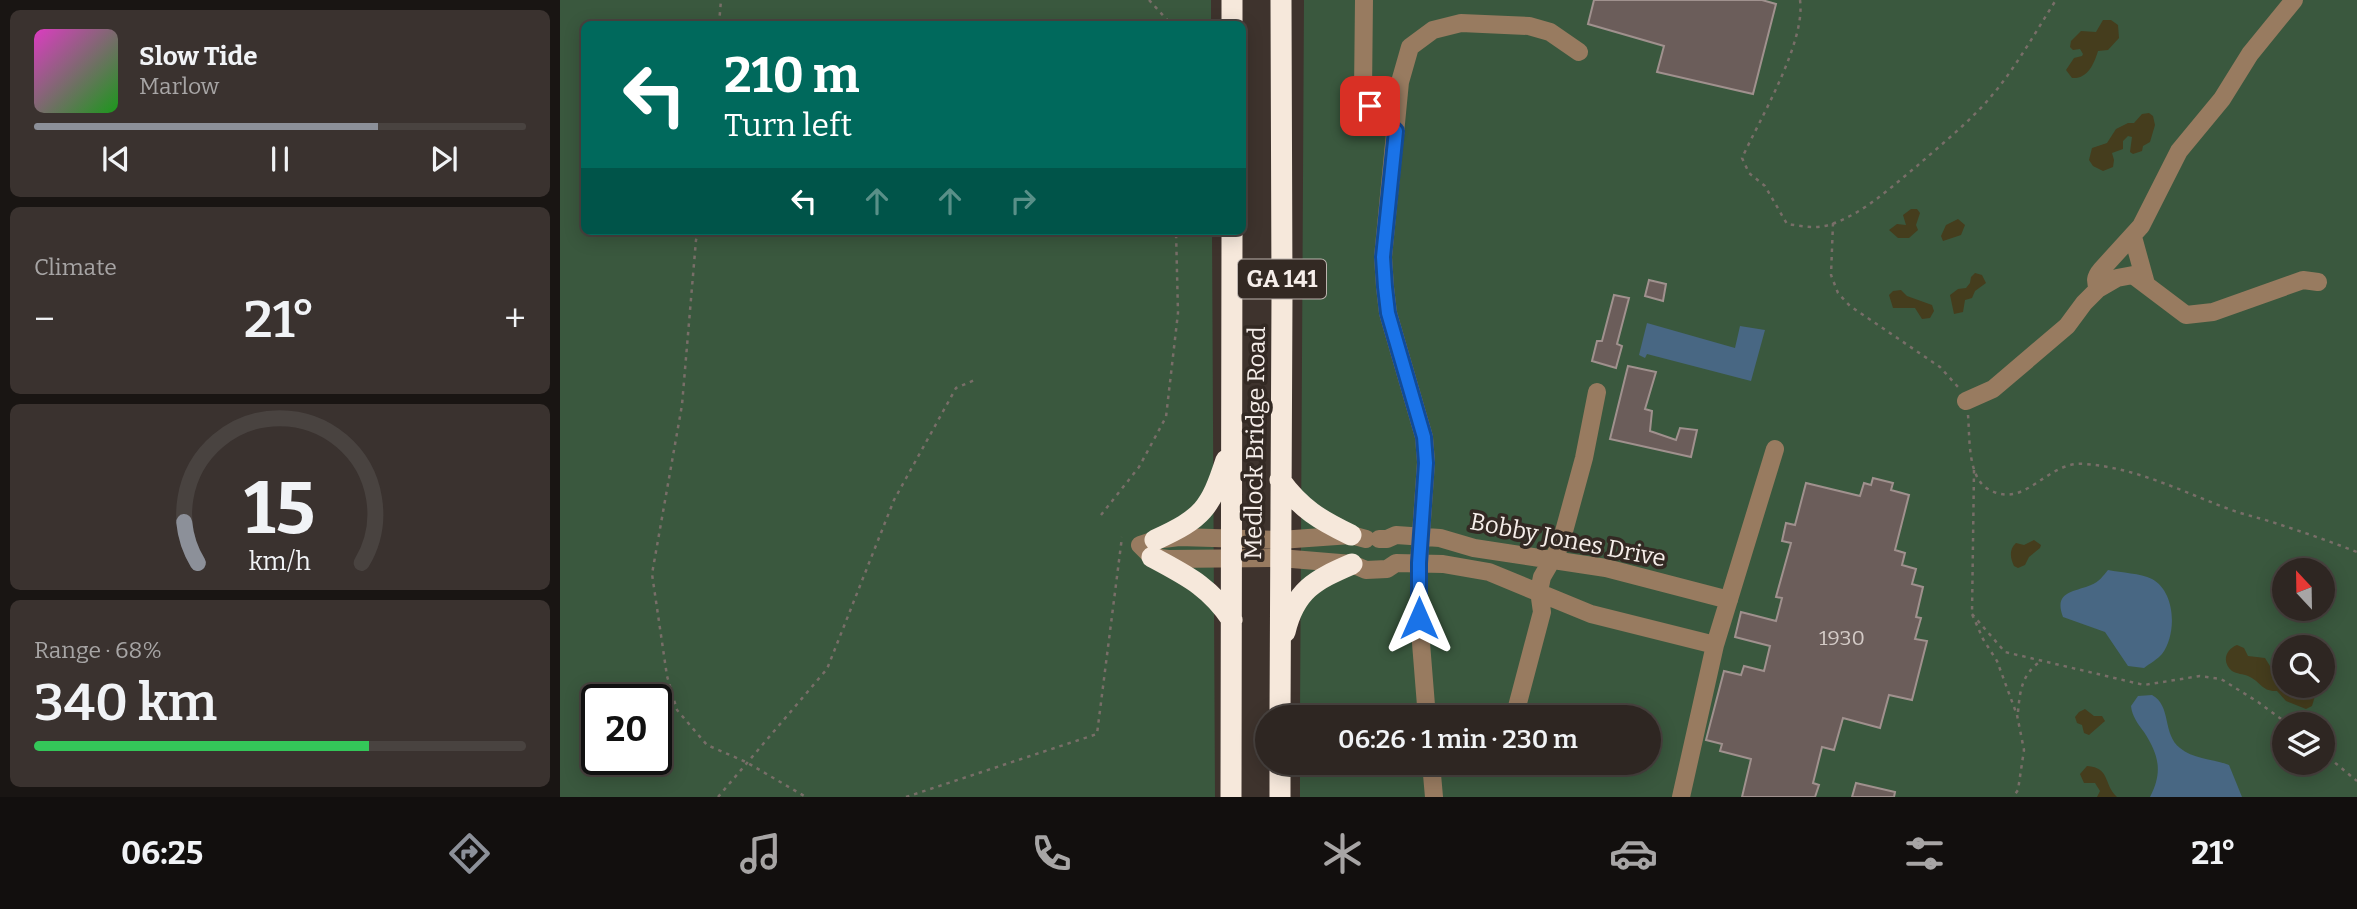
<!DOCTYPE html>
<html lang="en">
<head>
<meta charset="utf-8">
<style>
	:root { --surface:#2e2622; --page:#3a322f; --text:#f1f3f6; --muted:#a7a5a5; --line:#494340; --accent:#8c9099 }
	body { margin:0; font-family:Bitter,serif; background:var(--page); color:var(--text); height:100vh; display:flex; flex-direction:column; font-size:26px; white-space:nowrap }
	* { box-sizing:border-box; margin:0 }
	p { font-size:23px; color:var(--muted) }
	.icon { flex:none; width:38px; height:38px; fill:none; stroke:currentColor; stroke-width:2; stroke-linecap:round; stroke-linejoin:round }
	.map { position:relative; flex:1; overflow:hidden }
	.sheet { display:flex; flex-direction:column; gap:10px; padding:10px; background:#191513; width:560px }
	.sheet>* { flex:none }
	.hud { position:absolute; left:21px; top:21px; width:665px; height:214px; border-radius:10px; box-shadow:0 4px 18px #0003,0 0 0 2px var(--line); background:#00695c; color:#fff; overflow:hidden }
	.needle { width:46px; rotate:338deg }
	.fabs { position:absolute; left:1712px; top:558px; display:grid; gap:14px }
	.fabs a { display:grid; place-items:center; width:63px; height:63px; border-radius:50%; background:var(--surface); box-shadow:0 4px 18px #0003,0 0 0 2px var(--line); font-size:35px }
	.speed { position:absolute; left:21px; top:684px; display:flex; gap:14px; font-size:35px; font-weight:700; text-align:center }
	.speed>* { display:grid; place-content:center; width:91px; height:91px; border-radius:50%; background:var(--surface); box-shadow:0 4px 18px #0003,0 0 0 2px var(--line); line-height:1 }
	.speed .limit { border:4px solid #111; border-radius:10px; background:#fff; color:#111 }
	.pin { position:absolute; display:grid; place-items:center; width:60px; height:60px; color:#fff; margin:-30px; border-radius:14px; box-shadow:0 4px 10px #0006 }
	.me { position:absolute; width:77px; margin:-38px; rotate:0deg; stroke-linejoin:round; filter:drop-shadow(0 0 5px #0008) }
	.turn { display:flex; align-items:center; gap:24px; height:147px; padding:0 28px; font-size:32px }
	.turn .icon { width:91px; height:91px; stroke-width:2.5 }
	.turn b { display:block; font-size:49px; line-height:60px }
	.lanes { display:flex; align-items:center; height:66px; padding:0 28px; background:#0003; justify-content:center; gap:35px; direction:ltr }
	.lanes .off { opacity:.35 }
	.big { font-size:52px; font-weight:600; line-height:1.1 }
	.sheet .card { flex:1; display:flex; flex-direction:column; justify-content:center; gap:10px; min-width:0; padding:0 24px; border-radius:10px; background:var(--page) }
	.sheet .dial { align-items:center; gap:0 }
	.dial svg { height:182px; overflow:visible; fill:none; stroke:var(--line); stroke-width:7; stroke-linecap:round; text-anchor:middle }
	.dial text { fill:var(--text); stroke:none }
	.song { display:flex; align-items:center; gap:21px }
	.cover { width:84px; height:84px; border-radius:10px; background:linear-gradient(135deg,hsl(310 70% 55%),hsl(120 70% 35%)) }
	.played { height:7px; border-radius:4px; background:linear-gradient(90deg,var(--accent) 70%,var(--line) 70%) }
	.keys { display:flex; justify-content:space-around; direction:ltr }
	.heat { display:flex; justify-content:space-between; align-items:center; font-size:38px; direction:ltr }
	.charge { height:10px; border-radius:5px; background:linear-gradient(90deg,#34c759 68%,var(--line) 0) }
	.trip { position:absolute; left:695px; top:705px; width:406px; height:70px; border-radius:35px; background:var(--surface); box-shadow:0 4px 18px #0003,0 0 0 2px var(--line); font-weight:600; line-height:70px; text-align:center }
	.dock { display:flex; height:112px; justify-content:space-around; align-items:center; background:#120f0e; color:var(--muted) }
	.dock .icon { width:49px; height:49px }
	.dock .on { color:var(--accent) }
	.dock b { font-size:32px; color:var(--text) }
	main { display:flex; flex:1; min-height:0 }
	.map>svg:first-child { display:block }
</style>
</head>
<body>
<main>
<section class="sheet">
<div class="card">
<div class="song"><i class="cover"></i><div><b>Slow Tide</b><p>Marlow</p></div></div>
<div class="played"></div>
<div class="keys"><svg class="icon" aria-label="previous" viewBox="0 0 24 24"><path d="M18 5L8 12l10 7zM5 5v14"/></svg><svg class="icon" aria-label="pause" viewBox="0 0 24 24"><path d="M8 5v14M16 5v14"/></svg><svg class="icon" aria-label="next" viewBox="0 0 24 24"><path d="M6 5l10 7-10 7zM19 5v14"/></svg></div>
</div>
<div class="card"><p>Climate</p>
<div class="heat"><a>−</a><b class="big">21°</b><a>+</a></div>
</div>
<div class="card dial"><svg viewBox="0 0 100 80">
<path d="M14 69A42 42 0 1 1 86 69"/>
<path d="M14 69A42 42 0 0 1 8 51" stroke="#8c9099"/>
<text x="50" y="56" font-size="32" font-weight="700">15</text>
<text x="50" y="72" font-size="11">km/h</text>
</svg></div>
<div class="card"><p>Range · 68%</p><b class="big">340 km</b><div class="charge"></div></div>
</section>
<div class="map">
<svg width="1797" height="797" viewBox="0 0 1797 797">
	<rect width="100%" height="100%" fill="#3e332d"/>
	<path fill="#3a583e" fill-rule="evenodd" d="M 0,0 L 651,0 L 651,24 L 24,24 L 24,231 L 652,231 L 655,797 L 0,797 ZM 37,700 L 96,700 L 96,760 L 37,760 Z
		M 744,0 L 1797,0 L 1797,797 L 740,797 L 740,763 L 1088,763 L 1088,718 L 740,717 ZM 1724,570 L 1762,570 L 1762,609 L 1724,609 ZM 1724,648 L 1762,648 L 1762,686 L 1724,686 ZM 1724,724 L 1762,724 L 1762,763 L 1724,763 Z"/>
	<path fill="#453d1d" d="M 1543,20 L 1551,20 L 1558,25 L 1559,38 L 1548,50 L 1538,51 C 1534,64 1528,79 1512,78 L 1506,70 L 1514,58 L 1522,56 L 1523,54 L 1520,49 L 1513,50 L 1510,47 L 1511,41 L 1521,31 L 1536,32 Z
		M 1589,113 L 1593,116 L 1595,125 L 1590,142 L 1583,146 L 1582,151 L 1573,154 L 1570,152 L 1572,137 L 1568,136 L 1563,141 L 1563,149 L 1552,153 L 1554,160 L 1553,167 L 1543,171 L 1533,166 L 1529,160 L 1532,148 L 1547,143 L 1556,129 L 1568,123 L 1574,123 L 1582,114 Z
		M 1351,209 L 1357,209 L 1360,213 L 1356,225 L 1358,230 L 1349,238 L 1338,238 L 1329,230 L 1337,224 L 1346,225 L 1343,215 Z
		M 1398,219 L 1405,225 L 1401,235 L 1383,241 L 1381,236 L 1386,225 Z
		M 1415,273 L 1422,275 L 1426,283 L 1415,291 L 1412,298 L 1405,300 L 1403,312 L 1394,314 L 1390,295 L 1398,289 L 1406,288 L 1410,283 L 1411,277 Z
		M 1341,290 L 1347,296 L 1372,305 L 1374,311 L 1370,318 L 1362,319 L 1355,308 L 1333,308 L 1329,295 L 1333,291 Z
		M 1474,540 L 1481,545 L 1480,548 L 1469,557 L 1465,565 L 1458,568 L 1454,566 C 1450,558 1449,549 1456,543 L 1464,545 Z
		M 1677,645 L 1684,648 L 1688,656 L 1705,658 L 1715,674 L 1718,669 L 1724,667 L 1724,686 L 1760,686 L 1759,692 L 1755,696 L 1752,706 L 1746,709 L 1726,701 L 1717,691 C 1702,692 1700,681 1688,676 C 1683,674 1677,674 1672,671 C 1661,662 1666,649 1677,645 Z
		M 1525,709 L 1534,716 L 1542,716 L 1545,721 L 1529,735 L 1524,733 L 1522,725 L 1517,723 L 1515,717 L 1519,712 Z
		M 1527,766 C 1551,768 1543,784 1557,797 L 1537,797 L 1540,791 L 1535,783 L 1524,783 L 1520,774 Z"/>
	<path fill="#486783" d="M 1087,323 L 1175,348 L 1180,326 L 1205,330 L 1191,381 L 1087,354 L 1085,358 L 1079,355 Z
		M 1548,570 C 1562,573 1580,573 1592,579 C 1616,592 1617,634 1602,654 C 1598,659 1589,664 1584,668 L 1568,666 L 1545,632 L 1503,617 C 1493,591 1515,592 1531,585 C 1539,582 1543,576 1548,570 Z
		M 1592,695 C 1612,706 1602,734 1620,748 C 1633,759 1653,759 1669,765 L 1682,797 L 1590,797 C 1603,772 1599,755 1584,732 C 1578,724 1572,716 1571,706 L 1578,696 Z"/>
	<path fill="#6b5d5a" stroke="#a0918e" stroke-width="2" d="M 1034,0 L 1202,0 L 1216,4 L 1193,94 L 1097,72 L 1104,46 L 1028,24 Z
		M 1089,280 L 1106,284 L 1103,301 L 1085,296 Z
		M 1054,295 L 1069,298 L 1057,344 L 1062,346 L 1056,368 L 1032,361 L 1037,341 L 1042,341 Z
		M 1068,366 L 1096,372 L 1085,409 L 1092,411 L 1090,431 L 1116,440 L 1120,428 L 1137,430 L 1131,457 L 1050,439 Z
		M 1313,478 L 1333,483 L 1331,490 L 1349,495 L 1335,550 L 1345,553 L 1342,565 L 1356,569 L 1352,584 L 1363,587 L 1356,617 L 1361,618 L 1355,639 L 1367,641 L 1352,700 L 1329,695 L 1320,728 L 1283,718 L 1274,750 L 1262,747 L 1253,783 L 1259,785 L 1255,797 L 1182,797 L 1191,759 L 1160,751 L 1162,744 L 1146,740 L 1164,671 L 1181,675 L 1184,666 L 1204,671 L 1210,646 L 1175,637 L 1181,612 L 1216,621 L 1222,598 L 1216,597 L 1231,543 L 1222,541 L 1226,523 L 1235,525 L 1246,483 L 1300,496 L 1304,483 L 1311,485 Z
		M 1296,783 L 1335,792 L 1334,797 L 1292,797 Z"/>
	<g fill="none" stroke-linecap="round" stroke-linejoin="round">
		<path stroke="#786e68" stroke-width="2.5" stroke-dasharray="3.5 5" stroke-linecap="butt" d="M 589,0 L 611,24
			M 1240,0 C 1246,42 1200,119 1182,158 L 1189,173 L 1205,186 L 1227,224 C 1241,226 1255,229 1269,225 C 1303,214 1330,188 1357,166 C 1383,143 1412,120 1434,93 C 1458,64 1476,31 1496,0
			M 159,24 L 161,0
			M 1273,223 L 1271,275 L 1278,293 L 1290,306 L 1380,367 L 1398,387
			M 140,231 L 136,240 L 122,405 L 92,574 L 107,676 L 117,710 L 147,745 L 186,762 L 246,797
			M 1408,415 C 1410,436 1407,477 1428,489 C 1466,511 1486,460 1525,464 C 1576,468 1619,490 1666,508 C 1681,514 1696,517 1712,522 C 1740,531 1769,541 1797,552
			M 1414,470 L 1412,614 L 1423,639 L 1437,661 L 1457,715 L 1464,750 L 1458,790 L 1453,797
			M 541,515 L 579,467 L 606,417 L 618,313 L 616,231
			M 1412,614 L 1445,652 L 1584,685 L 1640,676 L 1661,679 L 1698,702 L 1728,724
			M 1458,712 C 1460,690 1462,674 1481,661
			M 1762,752 L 1797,781
			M 158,797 L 267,669 L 334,500 L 396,388 L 417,379
			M 346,797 L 537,734 L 562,537"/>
		<path stroke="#987b60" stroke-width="18" d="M 804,0 L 803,92 L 810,106 L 836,131
			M 1734,0 L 1690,54 L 1662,99 L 1619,151 L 1581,226 L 1541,270 C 1535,277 1535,281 1538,289 L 1557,278 L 1573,275 L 1626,315 L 1653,312 L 1743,280 L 1758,282
			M 1573,237 L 1586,284
			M 1406,401 L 1433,389 L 1507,326 L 1524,303 L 1538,289
			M 806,539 L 791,535 L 720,540 L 619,537 L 595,540 L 580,545 L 592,557 L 608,559 L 720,558 L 792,564 L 806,570 L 827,569 L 836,563 L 883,564 L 929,572 L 1031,614 L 1155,645
			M 819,539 L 827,539 L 836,535 L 880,538 L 914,548 L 1046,568 L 1169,600
			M 867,718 L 859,618 L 859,563 L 866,462 L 864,437 L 828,313 L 825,287 L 823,257 L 840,82 L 850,47 L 873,30 L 901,23 L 969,26 L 990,32 L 1019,52
			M 954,718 L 982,612 L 979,591 L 982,577 L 1000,546 L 1024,458 L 1037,392
			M 871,763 L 874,797
			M 1121,797 L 1155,645 L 1215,449"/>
		<path stroke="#f6e8db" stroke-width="21" d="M 672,0 L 672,24
			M 720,480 C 741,509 760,520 791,535
			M 595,540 C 643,518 650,509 666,460
			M 592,557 C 627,576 649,586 672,620
			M 725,632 C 735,590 755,580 792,564
			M 720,718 L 722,295 L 721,0
			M 671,797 L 672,231
			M 720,797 L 720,763"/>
	</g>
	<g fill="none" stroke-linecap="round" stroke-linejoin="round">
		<defs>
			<path id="route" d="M 810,106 L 836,131 L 823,257 L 825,287 L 828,313 L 864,437 L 866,463 L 859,563 L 859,618"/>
		</defs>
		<use href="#route" stroke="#114b97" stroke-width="18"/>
		<use href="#route" stroke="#1a73e8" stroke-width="12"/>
	</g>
	<g text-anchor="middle" stroke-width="7" stroke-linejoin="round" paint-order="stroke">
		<g font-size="21" fill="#d3cac6">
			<text x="1282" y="645">1930</text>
		</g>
		<rect fill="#332923" stroke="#bcb3ae" stroke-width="2" x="678" y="259.5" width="88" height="39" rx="5"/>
		<g font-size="23" font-weight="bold" fill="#f6eeea">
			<text x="722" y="287">GA 141</text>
		</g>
		<g font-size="24" fill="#f6eeea" stroke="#332923">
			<text transform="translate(695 443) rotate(-89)" y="8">Medlock Bridge Road</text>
			<text transform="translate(1008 540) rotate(11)" y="8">Bobby Jones Drive</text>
		</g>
	</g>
</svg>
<div class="fabs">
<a><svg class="needle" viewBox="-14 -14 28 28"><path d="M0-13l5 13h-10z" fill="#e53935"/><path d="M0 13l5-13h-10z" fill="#a7a5a5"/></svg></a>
<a><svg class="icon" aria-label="search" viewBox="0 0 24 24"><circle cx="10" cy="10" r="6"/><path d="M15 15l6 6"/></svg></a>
<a><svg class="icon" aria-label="layers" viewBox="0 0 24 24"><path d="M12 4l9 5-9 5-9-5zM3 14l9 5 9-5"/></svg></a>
</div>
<div class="speed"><div class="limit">20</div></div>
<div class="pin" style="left:810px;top:106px;background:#d93025"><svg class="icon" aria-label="arrive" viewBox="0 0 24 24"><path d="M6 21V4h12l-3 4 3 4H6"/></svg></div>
<svg class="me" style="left:859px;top:618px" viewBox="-20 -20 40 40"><path d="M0-17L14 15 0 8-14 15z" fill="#1a73e8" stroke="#fff" stroke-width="4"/></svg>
<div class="trip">06:26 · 1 min · 230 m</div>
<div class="hud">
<div class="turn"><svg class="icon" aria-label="left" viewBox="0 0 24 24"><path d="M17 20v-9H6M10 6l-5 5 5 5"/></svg><div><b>210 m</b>Turn left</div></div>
<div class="lanes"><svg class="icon" aria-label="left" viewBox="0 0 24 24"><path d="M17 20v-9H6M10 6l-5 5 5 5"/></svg><svg class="icon off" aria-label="ahead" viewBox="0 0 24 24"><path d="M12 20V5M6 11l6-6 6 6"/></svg><svg class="icon off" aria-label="ahead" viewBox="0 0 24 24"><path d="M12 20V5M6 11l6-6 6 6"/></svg><svg class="icon off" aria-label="right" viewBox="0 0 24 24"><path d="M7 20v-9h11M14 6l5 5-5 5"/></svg></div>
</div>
</div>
</main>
<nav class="dock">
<b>06:25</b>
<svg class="icon on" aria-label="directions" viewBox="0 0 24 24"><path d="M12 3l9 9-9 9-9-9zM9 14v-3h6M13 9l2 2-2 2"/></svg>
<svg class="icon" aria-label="music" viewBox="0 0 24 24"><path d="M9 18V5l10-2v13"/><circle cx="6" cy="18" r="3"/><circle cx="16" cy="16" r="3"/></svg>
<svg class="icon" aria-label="phone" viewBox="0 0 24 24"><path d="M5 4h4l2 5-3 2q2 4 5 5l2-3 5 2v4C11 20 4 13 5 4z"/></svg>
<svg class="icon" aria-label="climate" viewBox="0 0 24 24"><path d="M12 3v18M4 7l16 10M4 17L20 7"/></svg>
<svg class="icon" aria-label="car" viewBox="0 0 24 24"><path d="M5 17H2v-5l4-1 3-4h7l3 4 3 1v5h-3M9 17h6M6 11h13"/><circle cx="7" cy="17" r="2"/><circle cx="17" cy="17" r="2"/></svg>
<svg class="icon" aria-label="filters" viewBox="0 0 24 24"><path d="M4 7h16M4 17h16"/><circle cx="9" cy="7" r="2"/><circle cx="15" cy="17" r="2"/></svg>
<b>21°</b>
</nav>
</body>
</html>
